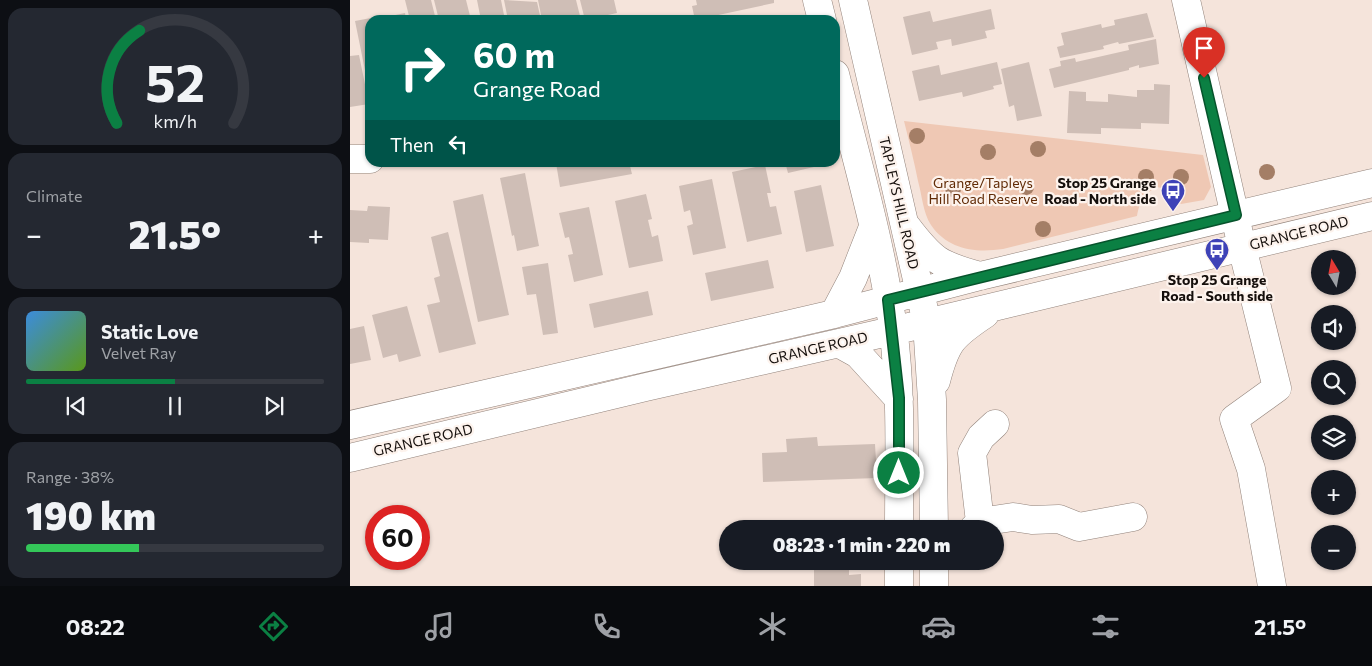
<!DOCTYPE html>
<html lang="en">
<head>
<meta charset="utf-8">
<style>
	:root { --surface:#171b24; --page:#242831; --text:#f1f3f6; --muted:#9ea1a6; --line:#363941; --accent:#0b8043 }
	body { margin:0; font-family:Commissioner,sans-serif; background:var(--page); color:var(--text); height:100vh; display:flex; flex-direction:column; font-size:19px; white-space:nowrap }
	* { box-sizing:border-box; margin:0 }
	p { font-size:16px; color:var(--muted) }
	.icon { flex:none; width:28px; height:28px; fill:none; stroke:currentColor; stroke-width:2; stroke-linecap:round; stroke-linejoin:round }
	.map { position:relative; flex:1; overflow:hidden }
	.details { display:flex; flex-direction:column; gap:8px; padding:8px; background:#0d0f14; width:350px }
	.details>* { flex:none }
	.banner { position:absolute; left:15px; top:15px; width:475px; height:152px; border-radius:15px; box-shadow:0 1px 4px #0004; background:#00695c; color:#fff; overflow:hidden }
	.needle { width:32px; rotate:350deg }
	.buttons { position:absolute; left:961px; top:250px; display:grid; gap:10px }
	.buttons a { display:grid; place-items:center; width:45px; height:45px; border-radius:50%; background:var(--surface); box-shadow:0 1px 4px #0004; font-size:25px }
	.speed { position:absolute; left:15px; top:505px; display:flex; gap:10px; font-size:25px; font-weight:700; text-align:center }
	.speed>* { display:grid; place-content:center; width:65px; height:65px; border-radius:50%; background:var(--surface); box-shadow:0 1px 4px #0004; line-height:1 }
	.speed .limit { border:8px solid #d22; background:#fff; color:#111 }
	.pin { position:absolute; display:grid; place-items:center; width:42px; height:42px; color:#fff; margin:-51px -21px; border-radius:50% 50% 50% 0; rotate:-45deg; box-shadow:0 0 5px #0007 }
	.pin .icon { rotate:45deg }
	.me { position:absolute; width:55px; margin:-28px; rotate:0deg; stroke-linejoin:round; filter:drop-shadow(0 0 4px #0008) }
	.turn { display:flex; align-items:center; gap:18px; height:105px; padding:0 25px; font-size:22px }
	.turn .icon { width:65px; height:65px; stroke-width:2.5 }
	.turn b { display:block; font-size:35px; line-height:42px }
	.then { display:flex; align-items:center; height:48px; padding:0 25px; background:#0003; gap:10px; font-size:19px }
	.big { font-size:38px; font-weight:800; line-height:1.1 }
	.details .card { flex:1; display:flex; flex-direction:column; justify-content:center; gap:8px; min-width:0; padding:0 18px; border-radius:15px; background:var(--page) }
	.details .dial { align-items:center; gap:0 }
	.dial svg { height:130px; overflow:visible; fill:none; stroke:var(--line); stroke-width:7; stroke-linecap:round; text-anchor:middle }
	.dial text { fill:var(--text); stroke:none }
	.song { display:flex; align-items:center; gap:15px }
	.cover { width:60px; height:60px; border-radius:8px; background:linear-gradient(135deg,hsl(210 70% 55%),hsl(90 70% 35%)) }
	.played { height:5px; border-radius:2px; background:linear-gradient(90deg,var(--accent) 50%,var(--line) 50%) }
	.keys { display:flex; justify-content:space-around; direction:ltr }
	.heat { display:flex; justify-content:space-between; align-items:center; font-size:28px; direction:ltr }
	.charge { height:8px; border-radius:4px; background:linear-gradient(90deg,#34c759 38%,var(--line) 0) }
	.trip { position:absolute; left:369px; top:520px; width:285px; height:50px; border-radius:25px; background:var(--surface); box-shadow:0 1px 4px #0004; font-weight:800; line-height:50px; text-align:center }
	.menu { display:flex; height:80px; justify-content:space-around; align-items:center; background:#090b0e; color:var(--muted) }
	.menu .icon { width:35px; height:35px }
	.menu .active { color:var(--accent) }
	.menu b { font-size:22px; color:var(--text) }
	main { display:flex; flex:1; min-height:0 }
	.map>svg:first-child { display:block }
</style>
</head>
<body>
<main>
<section class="details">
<div class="card dial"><svg viewBox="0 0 100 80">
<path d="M14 69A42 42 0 1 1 86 69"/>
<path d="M14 69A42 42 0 0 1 28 12" stroke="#0b8043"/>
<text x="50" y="56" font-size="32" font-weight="700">52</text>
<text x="50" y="72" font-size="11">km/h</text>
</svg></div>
<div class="card"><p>Climate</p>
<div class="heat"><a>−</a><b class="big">21.5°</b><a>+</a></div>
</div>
<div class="card">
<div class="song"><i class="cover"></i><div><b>Static Love</b><p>Velvet Ray</p></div></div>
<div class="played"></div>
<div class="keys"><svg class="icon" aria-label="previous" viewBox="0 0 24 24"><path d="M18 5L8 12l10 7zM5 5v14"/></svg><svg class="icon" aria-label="pause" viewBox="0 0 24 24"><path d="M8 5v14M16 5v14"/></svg><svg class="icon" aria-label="next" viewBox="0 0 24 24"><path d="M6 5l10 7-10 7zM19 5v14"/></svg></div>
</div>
<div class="card"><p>Range · 38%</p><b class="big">190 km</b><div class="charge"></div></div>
</section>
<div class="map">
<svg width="1022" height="586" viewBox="0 0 1022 586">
	<rect width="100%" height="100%" fill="#f5e4db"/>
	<path fill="#efc8b4" d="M 554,121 L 853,155 L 861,187 L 854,200 L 831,204 L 815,189 L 807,187 C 793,194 790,201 787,216 L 653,249 C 626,253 598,250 581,225 C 573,213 572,195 568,181 C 564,161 559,141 554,121 Z"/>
	<path fill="#cfbeb6" d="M 55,0 L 81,0 L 86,20 L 60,20 Z
		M 84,0 L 116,0 L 121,20 L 89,20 Z
		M 127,0 L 151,0 L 155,20 L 123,20 L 122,17 L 130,15 Z
		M 154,0 L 187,2 L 191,20 L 158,20 Z
		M 188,0 L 226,0 L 231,20 L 192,20 Z
		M 230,0 L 264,0 L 267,13 L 235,20 Z
		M 346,0 L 424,0 L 424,3 L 345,20 L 342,6 L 347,5 Z
		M 641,9 L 645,29 L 635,31 L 637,38 L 602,46 L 601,39 L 586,42 L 588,49 L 562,55 L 553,17 L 580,11 L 583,22 Z
		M 55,13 L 56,20 L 31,20 L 31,18 Z
		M 797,13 L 804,37 L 769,44 L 768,42 L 753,46 L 754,49 L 710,58 L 707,47 L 714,45 L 711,33 L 751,24 L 752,28 L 765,25 L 764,20 Z
		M 26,17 L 27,20 L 20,20 L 19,90 L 5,21 Z
		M 806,39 L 809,64 L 789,68 L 789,65 L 779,68 L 779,70 L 704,88 L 699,69 L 711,66 L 710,61 L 725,58 L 726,62 L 779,50 L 778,45 Z
		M 9,55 L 19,104 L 0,107 L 0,56 Z
		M 647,62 L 652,84 L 643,86 L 644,89 L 613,97 L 612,92 L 569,101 L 562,71 L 589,65 L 591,75 Z
		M 679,62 L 692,116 L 667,121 L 664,105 L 659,107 L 651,69 Z
		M 804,84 L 820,85 L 819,124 L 791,123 L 791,129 L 751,128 L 751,134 L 717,133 L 719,91 L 736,92 L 736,101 L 758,102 L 758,94 L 787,97 L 787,90 L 804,90 Z
		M 210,162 L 279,162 L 282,174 L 210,187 L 206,163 Z
		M 435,162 L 463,162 L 464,167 L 438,173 Z
		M 415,165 L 421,193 L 417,193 L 420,207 L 426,206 L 432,234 L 397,242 L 382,172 Z
		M 175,173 L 189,246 L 167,251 L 164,235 L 162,236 L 150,178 Z
		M 362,179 L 376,248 L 343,255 L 337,226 L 343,224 L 340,210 L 334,212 L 329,186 Z
		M 471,185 L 484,246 L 456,252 L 444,191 Z
		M 133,194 L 159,315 L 128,322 L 103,201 Z
		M 296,194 L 302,219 L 298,220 L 302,237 L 308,235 L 313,261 L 279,268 L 265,201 Z
		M 18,206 L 40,207 L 38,240 L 19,239 L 19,243 L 0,242 L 0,210 L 17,211 Z
		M 239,207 L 253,275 L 224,282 L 218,255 L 223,254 L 219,237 L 215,238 L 209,213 Z
		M 98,232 L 126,344 L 89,353 L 77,305 L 90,302 L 84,278 L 90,276 L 81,237 Z
		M 418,260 L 424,288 L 361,301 L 355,273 Z
		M 198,263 L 208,333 L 193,335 L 186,294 L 177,295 L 172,267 Z
		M 298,291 L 303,315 L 244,328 L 239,304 Z
		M 57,306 L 71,356 L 49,362 L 47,354 L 33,358 L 22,315 Z
		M 14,326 L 21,360 L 0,364 L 0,329 Z
		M 467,437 L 468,446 L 525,444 L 527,478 L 413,482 L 412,453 L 437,452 L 436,439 Z
		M 464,561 L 492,561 L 492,564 L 499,564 L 499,575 L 511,574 L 511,586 L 464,586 Z"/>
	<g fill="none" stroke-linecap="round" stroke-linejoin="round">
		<defs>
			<path id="minor" d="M 836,0 L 892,247 L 927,388 L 884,419 L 901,469 L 922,586
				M 0,159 L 20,159
				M 630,522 L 622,453 L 631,437 L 645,424
				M 623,529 L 630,522 L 663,517 L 682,520 L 709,519 L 729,527 L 783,517"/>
			<path id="major" d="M 467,0 L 472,20
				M 503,0 L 577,323 L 582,400 L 584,529
				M 485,74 C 506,158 531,242 543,328 C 552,395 549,462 549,529
				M 557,227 C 582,260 589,265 630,276
				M 484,314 L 503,278 L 523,227
				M 490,344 L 508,354 L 549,399
				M 586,381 C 596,342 602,336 635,314
				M 0,425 L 484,314 L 630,276 L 1022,183
				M 0,458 L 296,387 L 577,323 L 1022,216
				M 549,561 L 549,586
				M 584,561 L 584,586"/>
		</defs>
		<use href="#minor" stroke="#92837b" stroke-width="29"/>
		<use href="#major" stroke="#92837b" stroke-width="29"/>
		<use href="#minor" stroke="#fff" stroke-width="28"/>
		<use href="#major" stroke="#fff" stroke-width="28"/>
	</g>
	<g fill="#a47e66">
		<circle cx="567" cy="136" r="8"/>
		<circle cx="688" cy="149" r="8"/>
		<circle cx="638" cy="152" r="8"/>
		<circle cx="917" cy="172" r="8"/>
		<circle cx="796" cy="177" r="8"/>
		<circle cx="831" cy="177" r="8"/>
		<circle cx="676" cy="187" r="8"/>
		<circle cx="603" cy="189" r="8"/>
		<circle cx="693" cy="229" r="8"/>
	</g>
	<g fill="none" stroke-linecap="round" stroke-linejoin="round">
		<defs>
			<path id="route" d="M 549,473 L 549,398 L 538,300 L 886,215 L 854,78"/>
		</defs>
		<use href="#route" stroke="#07532c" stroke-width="12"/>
		<use href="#route" stroke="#0b8043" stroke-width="9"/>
	</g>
	<defs>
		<symbol id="bus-pin" viewBox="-11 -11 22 30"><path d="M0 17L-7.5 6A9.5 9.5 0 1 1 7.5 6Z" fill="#3e42b7" stroke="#fdf3ed"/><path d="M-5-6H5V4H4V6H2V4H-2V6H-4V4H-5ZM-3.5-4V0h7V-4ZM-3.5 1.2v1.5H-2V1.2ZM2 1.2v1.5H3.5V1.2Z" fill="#fff"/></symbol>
	</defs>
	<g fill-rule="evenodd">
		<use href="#bus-pin" x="809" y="177" width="28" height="38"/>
		<use href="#bus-pin" x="853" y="236" width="28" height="38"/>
	</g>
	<g text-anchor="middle" stroke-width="4.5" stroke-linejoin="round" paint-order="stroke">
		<g font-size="14" fill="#612b06" stroke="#fdf3ed">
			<text x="633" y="188">Grange/Tapleys<tspan x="633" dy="16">Hill Road Reserve</tspan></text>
		</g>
		<g font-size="14" font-weight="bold" fill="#150f0c" stroke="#fdf3ed" text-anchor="end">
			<text x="806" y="188">Stop 25 Grange<tspan x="806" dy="16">Road - North side</tspan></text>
			<text x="867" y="285" text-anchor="middle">Stop 25 Grange<tspan x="867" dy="16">Road - South side</tspan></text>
		</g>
		<g font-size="14" fill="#150f0c" stroke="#fdf3ed">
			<text transform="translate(549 203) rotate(77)" y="5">TAPLEYS HILL ROAD</text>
			<text transform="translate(949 233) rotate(-14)" y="5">GRANGE ROAD</text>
			<text transform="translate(468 348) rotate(-13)" y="5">GRANGE ROAD</text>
			<text transform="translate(73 440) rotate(-13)" y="5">GRANGE ROAD</text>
		</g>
	</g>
</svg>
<div class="buttons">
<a><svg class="needle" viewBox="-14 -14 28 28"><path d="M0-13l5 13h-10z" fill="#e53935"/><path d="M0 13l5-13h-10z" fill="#9ea1a6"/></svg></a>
<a><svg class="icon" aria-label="sound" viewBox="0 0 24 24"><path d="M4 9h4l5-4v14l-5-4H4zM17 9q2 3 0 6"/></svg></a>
<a><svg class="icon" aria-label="search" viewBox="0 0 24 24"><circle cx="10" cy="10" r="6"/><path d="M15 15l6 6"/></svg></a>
<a><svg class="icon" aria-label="layers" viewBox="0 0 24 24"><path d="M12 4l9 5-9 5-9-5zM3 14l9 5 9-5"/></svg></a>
<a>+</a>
<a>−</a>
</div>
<div class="speed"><div class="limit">60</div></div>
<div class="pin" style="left:854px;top:78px;background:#d93025"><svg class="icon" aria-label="arrive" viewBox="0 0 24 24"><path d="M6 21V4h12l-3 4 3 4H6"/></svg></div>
<svg class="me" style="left:549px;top:473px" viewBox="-20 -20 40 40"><circle r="17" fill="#0b8043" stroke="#fff" stroke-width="3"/><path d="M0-11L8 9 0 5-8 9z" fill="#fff"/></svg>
<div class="trip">08:23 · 1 min · 220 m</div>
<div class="banner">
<div class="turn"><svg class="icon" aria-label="right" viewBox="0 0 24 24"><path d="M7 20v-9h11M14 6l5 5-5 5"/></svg><div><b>60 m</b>Grange Road</div></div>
<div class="then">Then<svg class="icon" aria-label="left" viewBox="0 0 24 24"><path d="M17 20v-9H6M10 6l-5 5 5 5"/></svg></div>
</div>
</div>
</main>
<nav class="menu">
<b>08:22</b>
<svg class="icon active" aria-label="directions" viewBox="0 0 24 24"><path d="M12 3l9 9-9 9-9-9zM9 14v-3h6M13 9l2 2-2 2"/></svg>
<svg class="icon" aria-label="music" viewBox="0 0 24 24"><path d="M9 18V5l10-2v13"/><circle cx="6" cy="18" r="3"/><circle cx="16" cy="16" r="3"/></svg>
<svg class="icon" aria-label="phone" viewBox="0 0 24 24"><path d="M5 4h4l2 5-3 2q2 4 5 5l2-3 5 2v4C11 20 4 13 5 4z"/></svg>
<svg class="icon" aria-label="climate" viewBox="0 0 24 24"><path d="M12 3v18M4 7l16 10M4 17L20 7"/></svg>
<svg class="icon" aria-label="car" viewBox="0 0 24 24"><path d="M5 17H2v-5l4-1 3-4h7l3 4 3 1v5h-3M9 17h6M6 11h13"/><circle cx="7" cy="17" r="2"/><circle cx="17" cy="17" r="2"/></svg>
<svg class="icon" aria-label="filters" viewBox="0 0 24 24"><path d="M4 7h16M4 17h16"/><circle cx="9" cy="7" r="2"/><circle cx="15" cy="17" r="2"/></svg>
<b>21.5°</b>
</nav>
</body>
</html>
